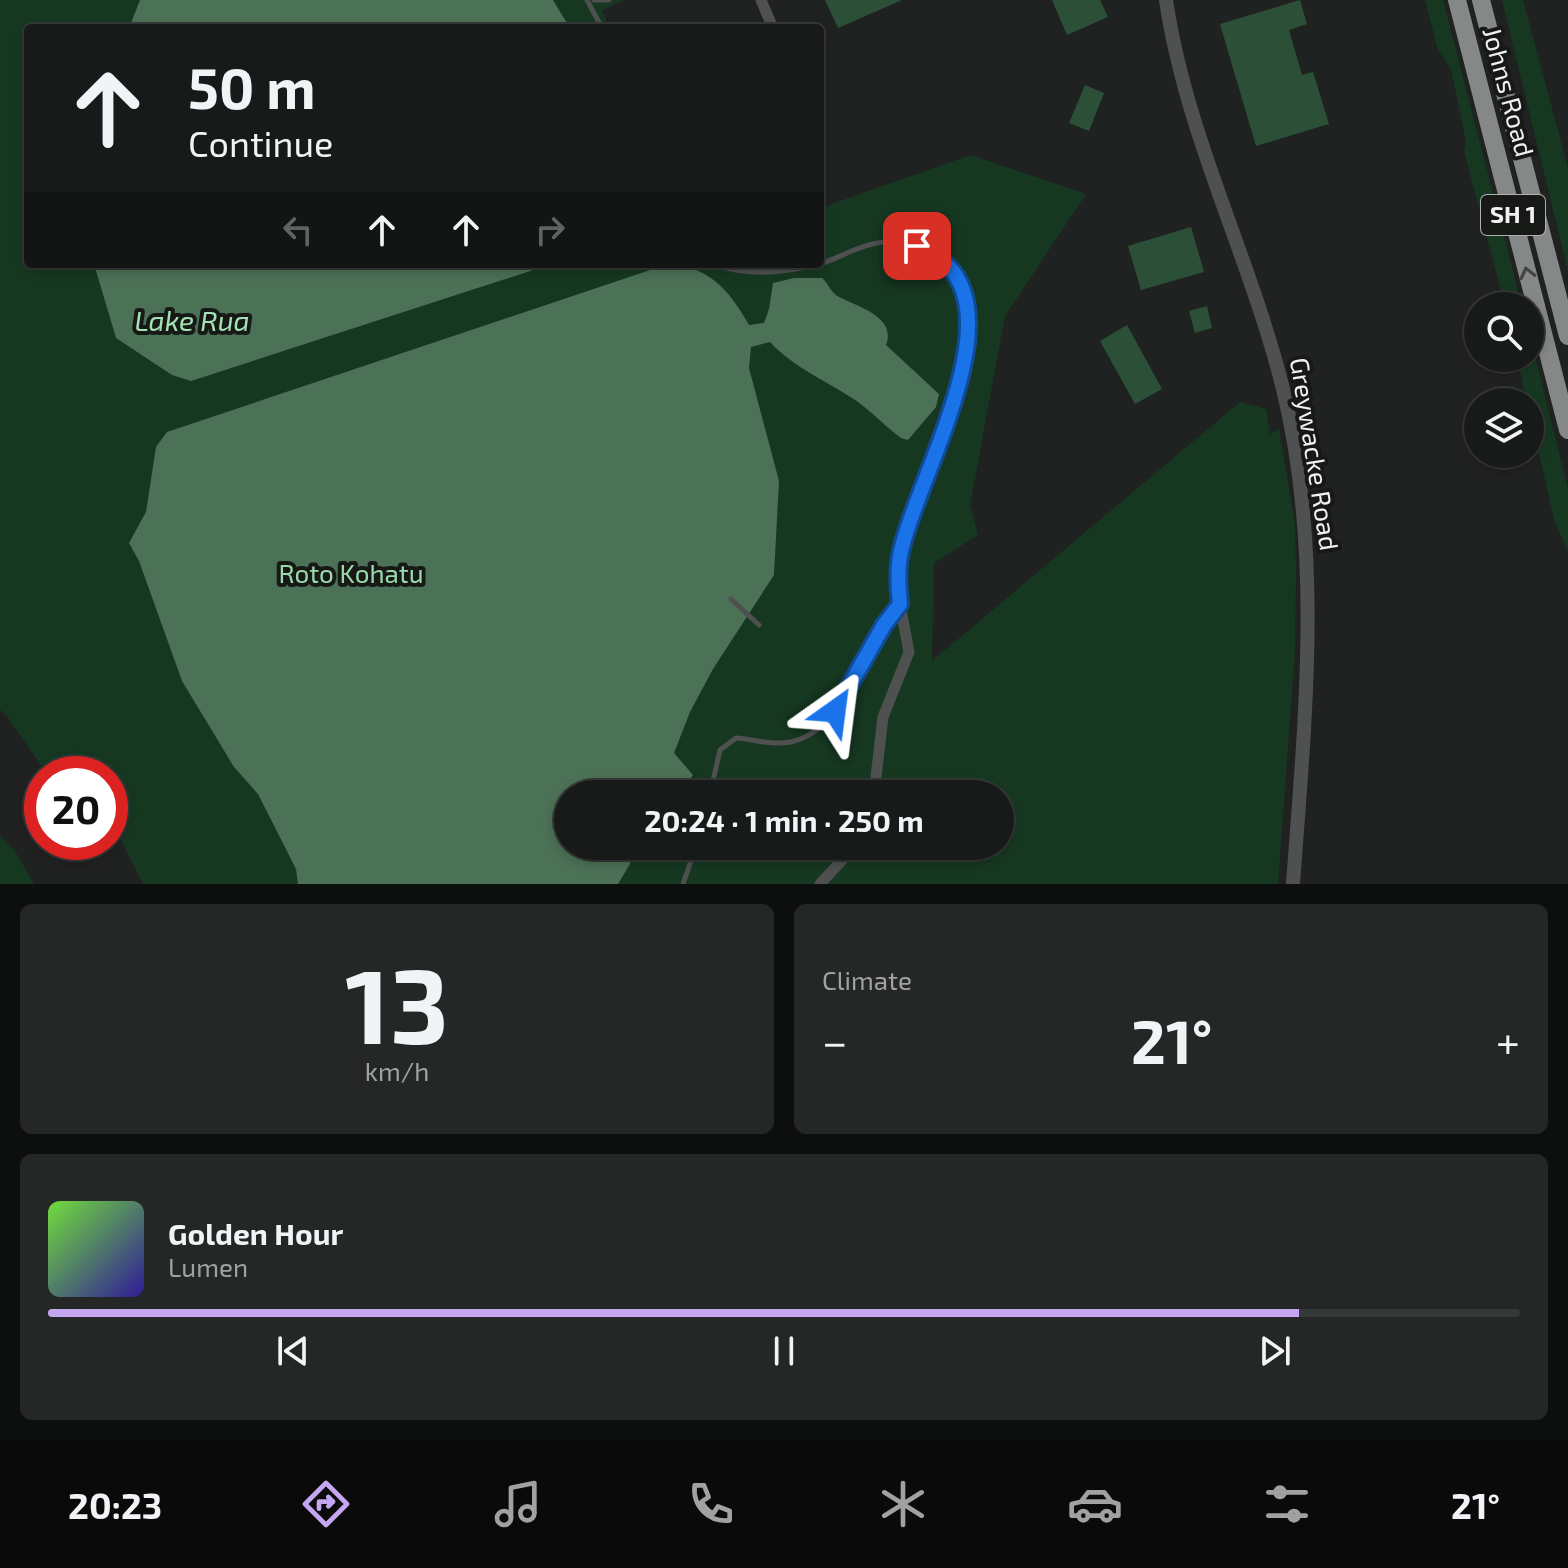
<!DOCTYPE html>
<html lang="en">
<head>
<meta charset="utf-8">
<style>
	:root { --surface:#181a19; --page:#252726; --text:#f1f3f6; --muted:#9fa1a2; --line:#363838; --accent:#c5a7f1 }
	body { margin:0; font-family:"Exo 2",sans-serif; background:var(--page); color:var(--text); height:100vh; display:flex; flex-direction:column; font-size:30px; white-space:nowrap }
	* { box-sizing:border-box; margin:0 }
	p { font-size:26px; color:var(--muted) }
	.icon { flex:none; width:44px; height:44px; fill:none; stroke:currentColor; stroke-width:2; stroke-linecap:round; stroke-linejoin:round }
	.map { position:relative; height:884px; overflow:hidden }
	.sheet { display:flex; flex-direction:column; gap:20px; padding:20px; background:#0d0e0e; flex:1 }
	.sheet>* { flex:none }
	.hud { position:absolute; left:24px; top:24px; width:800px; height:244px; border-radius:8px; box-shadow:0 4px 12px #0003,0 0 0 2px var(--line); background:#181a19; color:var(--text); overflow:hidden }
	.buttons { position:absolute; left:1464px; top:292px; display:grid; gap:16px }
	.buttons a { display:grid; place-items:center; width:80px; height:80px; border-radius:50%; background:var(--surface); box-shadow:0 4px 12px #0003,0 0 0 2px var(--line); font-size:40px }
	.speed { position:absolute; left:24px; top:756px; display:flex; gap:16px; font-size:40px; font-weight:700; text-align:center }
	.speed>* { display:grid; place-content:center; width:104px; height:104px; border-radius:50%; background:var(--surface); box-shadow:0 4px 12px #0003,0 0 0 2px var(--line); line-height:1 }
	.speed .limit { border:12px solid #d22; background:#fff; color:#111 }
	.pin { position:absolute; display:grid; place-items:center; width:68px; height:68px; color:#fff; margin:-34px; border-radius:16px; box-shadow:0 4px 12px #0006 }
	.me { position:absolute; width:88px; margin:-44px; rotate:31deg; stroke-linejoin:round; filter:drop-shadow(0 0 6px #0008) }
	.turn { display:flex; align-items:center; gap:28px; height:168px; padding:0 32px; font-size:36px }
	.turn .icon { width:104px; height:104px; stroke-width:2.5 }
	.turn b { display:block; font-size:56px; line-height:68px }
	.lanes { display:flex; align-items:center; height:76px; padding:0 32px; background:#0003; justify-content:center; gap:40px; direction:ltr }
	.lanes .off { opacity:.35 }
	.big { font-size:60px; font-weight:700; line-height:1.1 }
	.sheet .card { flex:1; display:flex; flex-direction:column; justify-content:center; gap:12px; min-width:0; padding:0 28px; border-radius:12px; background:var(--page) }
	.sheet .dial { align-items:center; gap:0 }
	.dial b { font-size:104px; line-height:1 }
	.song { display:flex; align-items:center; gap:24px }
	.cover { width:96px; height:96px; border-radius:12px; background:linear-gradient(135deg,hsl(100 70% 55%),hsl(250 70% 35%)) }
	.played { height:8px; border-radius:4px; background:linear-gradient(90deg,var(--accent) 85%,var(--line) 85%) }
	.keys { display:flex; justify-content:space-around; direction:ltr }
	.heat { display:flex; justify-content:space-between; align-items:center; font-size:44px; direction:ltr }
	.sheet .tiles { flex:1; display:grid; gap:20px; grid-template-columns:1fr 1fr }
	.card:last-child { grid-column:span 2 }
	.trip { position:absolute; left:554px; top:780px; width:460px; height:80px; border-radius:40px; background:var(--surface); box-shadow:0 4px 12px #0003,0 0 0 2px var(--line); font-weight:700; line-height:80px; text-align:center }
	.menu { display:flex; height:128px; justify-content:space-around; align-items:center; background:#0a0a0a; color:var(--muted) }
	.menu .icon { width:56px; height:56px }
	.menu .selected { color:var(--accent) }
	.menu b { font-size:36px; color:var(--text) }
	.map>svg:first-child { display:block }
</style>
</head>
<body>
<div class="map">
<svg width="1568" height="884" viewBox="0 0 1568 884">
	<rect width="100%" height="100%" fill="#202221"/>
	<path fill="#163821" fill-rule="evenodd" d="M 0,0 L 624,0 L 602,10 L 609,28 L 28,28 L 28,264 L 820,264 L 820,208 L 971,155 L 1086,194 L 1005,316 L 970,505 L 978,535 L 934,563 L 932,661 L 1240,402 L 1266,409 L 1270,435 L 1279,428 L 1295,524 L 1296,573 L 1295,651 L 1278,884 L 143,884 L 120,838 L 110,832 L 110,774 L 47,774 L 7,716 L 0,710 ZM 568,794 L 1000,794 L 1000,846 L 568,846 Z
		M 1425,0 L 1443,0 L 1522,306 L 1505,306 L 1464,151 L 1466,142 L 1451,69 L 1438,50 Z
		M 1502,0 L 1523,0 L 1568,168 L 1568,271 Z
		M 1530,337 L 1568,489 L 1568,551 L 1555,522 L 1530,416 L 1530,402 L 1527,402 L 1517,358 L 1530,358 Z
		M 0,836 L 15,851 L 34,884 L 0,884 Z"/>
	<path fill="#4b7156" d="M 140,0 L 553,0 L 570,28 L 129,28 Z
		M 94,264 L 552,264 L 191,381 L 172,375 L 116,338 Z
		M 668,264 C 709,266 730,291 749,325 L 764,323 L 769,309 L 773,283 L 794,278 L 822,278 C 829,284 830,292 839,297 C 857,306 897,317 886,345 L 939,394 L 936,407 L 908,440 L 901,438 C 886,427 873,413 858,402 C 829,382 794,368 770,342 L 751,347 L 749,368 L 779,481 L 774,575 L 713,669 L 690,712 L 674,753 L 693,775 L 681,792 L 568,794 L 568,846 L 630,846 L 630,864 L 618,884 L 298,884 L 296,869 L 258,794 L 234,767 L 182,681 L 139,561 L 129,543 L 146,512 L 156,447 L 167,432 Z"/>
	<g fill="none" stroke-linecap="round" stroke-linejoin="round">
		<path stroke="#4b7156" stroke-width="4" d="M 651,264 L 654,268"/>
	</g>
	<path fill="#2b5037" d="M 825,0 L 902,0 L 838,28 Z
		M 1052,0 L 1100,0 L 1108,17 L 1067,35 Z
		M 1300,0 L 1307,24 L 1289,30 L 1302,75 L 1313,72 L 1329,124 L 1256,146 L 1220,24 Z
		M 1085,85 L 1104,93 L 1089,131 L 1069,123 Z
		M 1191,227 L 1204,272 L 1141,290 L 1128,246 Z
		M 1207,306 L 1212,328 L 1195,333 L 1189,311 Z
		M 1127,325 L 1162,389 L 1135,404 L 1100,341 Z"/>
	<g fill="none" stroke-linecap="round" stroke-linejoin="round">
		<path stroke="#4f5050" stroke-width="5" d="M 587,0 L 602,28
			M 594,0 L 609,0
			M 713,264 C 748,277 783,273 819,264
			M 820,264 C 841,257 862,244 884,242 C 903,239 921,246 936,257 C 1030,326 885,509 900,603
			M 731,599 L 759,625
			M 710,794 L 720,750 L 736,738 C 751,739 766,744 780,743 C 840,742 858,660 887,621
			M 683,884 L 696,846"/>
		<path stroke="#4f5050" stroke-width="11" d="M 761,0 L 773,28
			M 888,620 L 900,604
			M 874,794 L 883,717 L 909,652 L 900,604
			M 820,884 L 855,846"/>
		<path stroke="#4f5050" stroke-width="14" d="M 1166,0 C 1186,136 1250,256 1283,389 C 1323,553 1305,718 1293,884"/>
		<path stroke="#858886" stroke-width="18" d="M 1457,0 L 1568,430
			M 1481,0 L 1568,336"/>
	</g>
	<defs><path id="oneway-chevron" d="M-2-3.5L2.5 0L-2 3.5" fill="none" stroke-width="1.6" stroke-linecap="round" stroke-linejoin="round" transform="scale(2)"/></defs>
	<use stroke="#434543" href="#oneway-chevron" transform="translate(1527 273) rotate(-104)"/>
	<g fill="none" stroke-linecap="round" stroke-linejoin="round">
		<defs>
			<path id="route" d="M 835,711 L 884,625 L 900,604 C 898,587 897,573 900,556 C 913,486 1009,327 948,266 C 939,258 928,252 917,246"/>
		</defs>
		<use href="#route" stroke="#114b97" stroke-width="20"/>
		<use href="#route" stroke="#1a73e8" stroke-width="14"/>
	</g>
	<g text-anchor="middle" stroke-width="8" stroke-linejoin="round" paint-order="stroke">
		<rect fill="#171917" stroke="#afb0af" stroke-width="2" x="1481" y="195" width="64" height="40" rx="6"/>
		<g font-size="24" font-weight="bold" fill="#f0f1f0">
			<text x="1513" y="223">SH 1</text>
		</g>
		<g font-size="26" fill="#f0f1f0" stroke="#171917">
			<text transform="translate(1508 92) rotate(75)" y="9">Johns Road</text>
			<text transform="translate(1314 454) rotate(81)" y="9">Greywacke Road</text>
		</g>
		<g font-size="26" fill="#9adaab" stroke="#171917">
			<text x="351" y="583">Roto Kohatu</text>
		</g>
		<g font-size="28" font-style="italic" fill="#a2e2b3" stroke="#171917">
			<text x="192" y="331">Lake Rua</text>
		</g>
	</g>
</svg>
<div class="buttons">
<a><svg class="icon" aria-label="search" viewBox="0 0 24 24"><circle cx="10" cy="10" r="6"/><path d="M15 15l6 6"/></svg></a>
<a><svg class="icon" aria-label="layers" viewBox="0 0 24 24"><path d="M12 4l9 5-9 5-9-5zM3 14l9 5 9-5"/></svg></a>
</div>
<div class="speed"><div class="limit">20</div></div>
<div class="pin" style="left:917px;top:246px;background:#d93025"><svg class="icon" aria-label="arrive" viewBox="0 0 24 24"><path d="M6 21V4h12l-3 4 3 4H6"/></svg></div>
<svg class="me" style="left:835px;top:711px" viewBox="-20 -20 40 40"><path d="M0-17L14 15 0 8-14 15z" fill="#1a73e8" stroke="#fff" stroke-width="4"/></svg>
<div class="trip">20:24 · 1 min · 250 m</div>
<div class="hud">
<div class="turn"><svg class="icon" aria-label="ahead" viewBox="0 0 24 24"><path d="M12 20V5M6 11l6-6 6 6"/></svg><div><b>50 m</b>Continue</div></div>
<div class="lanes"><svg class="icon off" aria-label="left" viewBox="0 0 24 24"><path d="M17 20v-9H6M10 6l-5 5 5 5"/></svg><svg class="icon" aria-label="ahead" viewBox="0 0 24 24"><path d="M12 20V5M6 11l6-6 6 6"/></svg><svg class="icon" aria-label="ahead" viewBox="0 0 24 24"><path d="M12 20V5M6 11l6-6 6 6"/></svg><svg class="icon off" aria-label="right" viewBox="0 0 24 24"><path d="M7 20v-9h11M14 6l5 5-5 5"/></svg></div>
</div>
</div>
<section class="sheet">
<div class="tiles">
<div class="card dial"><b>13</b><p>km/h</p></div>
<div class="card"><p>Climate</p>
<div class="heat"><a>−</a><b class="big">21°</b><a>+</a></div>
</div>
<div class="card">
<div class="song"><i class="cover"></i><div><b>Golden Hour</b><p>Lumen</p></div></div>
<div class="played"></div>
<div class="keys"><svg class="icon" aria-label="previous" viewBox="0 0 24 24"><path d="M18 5L8 12l10 7zM5 5v14"/></svg><svg class="icon" aria-label="pause" viewBox="0 0 24 24"><path d="M8 5v14M16 5v14"/></svg><svg class="icon" aria-label="next" viewBox="0 0 24 24"><path d="M6 5l10 7-10 7zM19 5v14"/></svg></div>
</div>
</div>
</section>
<nav class="menu">
<b>20:23</b>
<svg class="icon selected" aria-label="directions" viewBox="0 0 24 24"><path d="M12 3l9 9-9 9-9-9zM9 14v-3h6M13 9l2 2-2 2"/></svg>
<svg class="icon" aria-label="music" viewBox="0 0 24 24"><path d="M9 18V5l10-2v13"/><circle cx="6" cy="18" r="3"/><circle cx="16" cy="16" r="3"/></svg>
<svg class="icon" aria-label="phone" viewBox="0 0 24 24"><path d="M5 4h4l2 5-3 2q2 4 5 5l2-3 5 2v4C11 20 4 13 5 4z"/></svg>
<svg class="icon" aria-label="climate" viewBox="0 0 24 24"><path d="M12 3v18M4 7l16 10M4 17L20 7"/></svg>
<svg class="icon" aria-label="car" viewBox="0 0 24 24"><path d="M5 17H2v-5l4-1 3-4h7l3 4 3 1v5h-3M9 17h6M6 11h13"/><circle cx="7" cy="17" r="2"/><circle cx="17" cy="17" r="2"/></svg>
<svg class="icon" aria-label="filters" viewBox="0 0 24 24"><path d="M4 7h16M4 17h16"/><circle cx="9" cy="7" r="2"/><circle cx="15" cy="17" r="2"/></svg>
<b>21°</b>
</nav>
</body>
</html>
